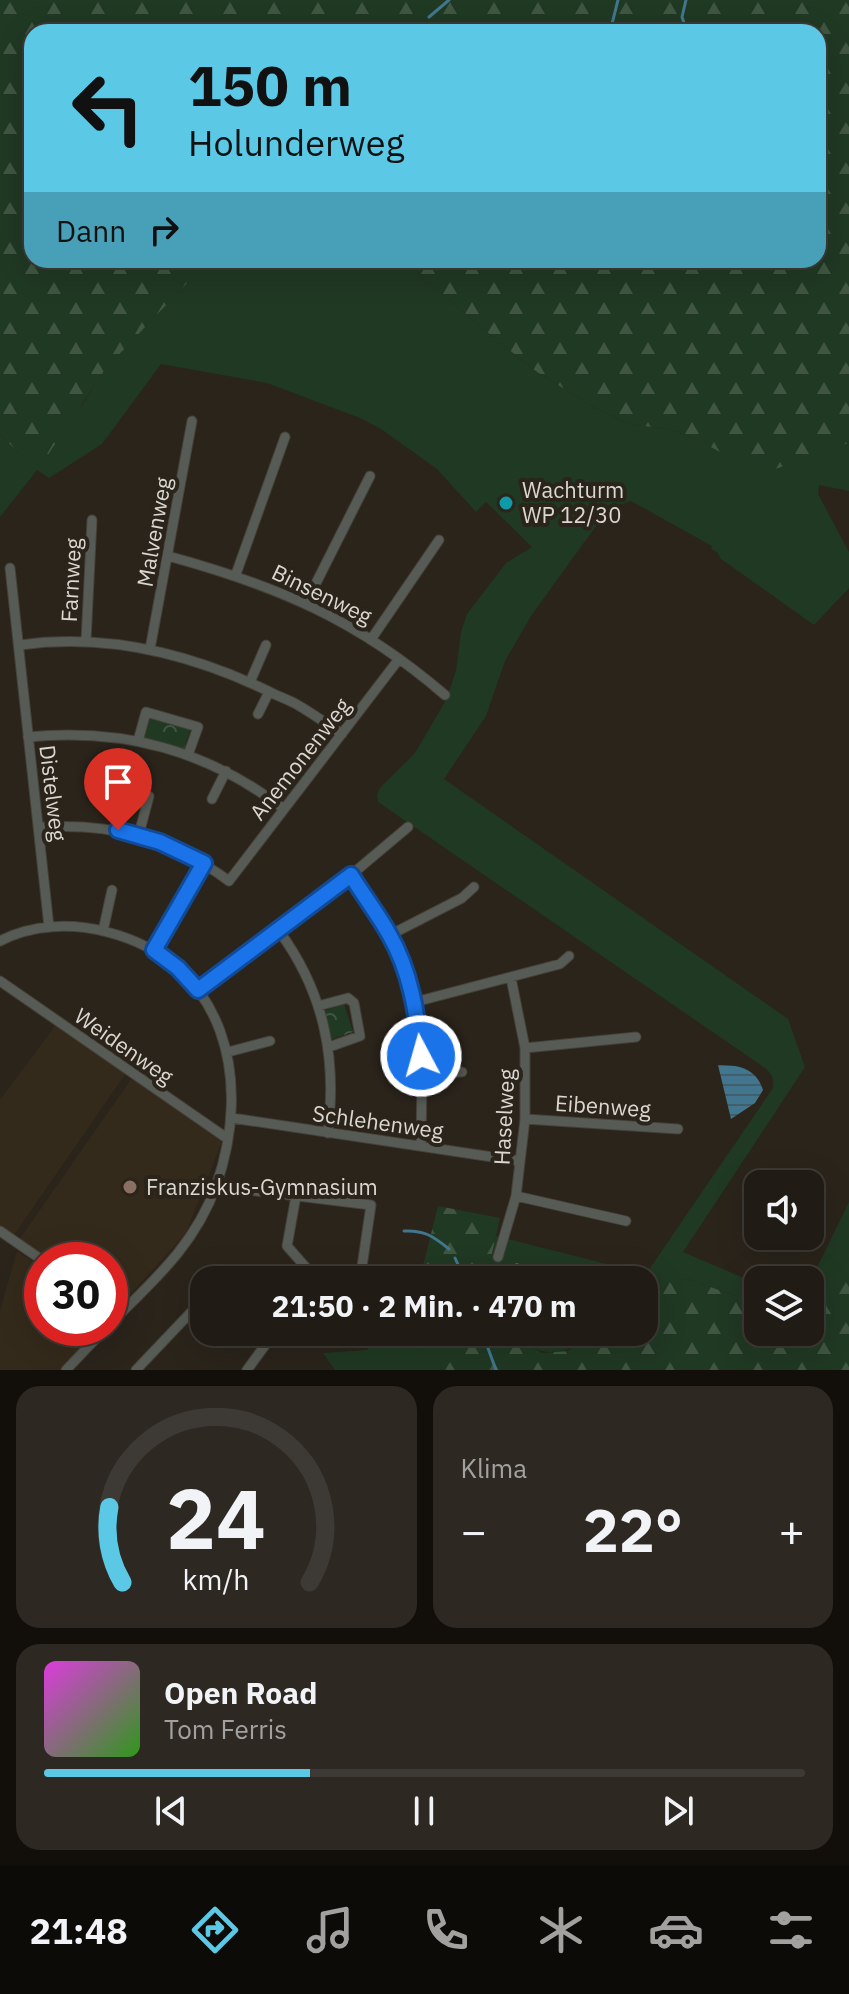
<!DOCTYPE html>
<html lang="de">
<head>
<meta charset="utf-8">
<style>
	:root { --surface:#201b14; --page:#2d2822; --text:#f1f3f6; --muted:#a2a1a0; --line:#3d3934; --accent:#5bc8e6 }
	body { margin:0; font-family:"IBM Plex Sans",sans-serif; background:var(--page); color:var(--text); height:100vh; display:flex; flex-direction:column; font-size:30px; white-space:nowrap }
	* { box-sizing:border-box; margin:0 }
	p { font-size:26px; color:var(--muted) }
	.icon { flex:none; width:44px; height:44px; fill:none; stroke:currentColor; stroke-width:2; stroke-linecap:round; stroke-linejoin:round }
	.map { position:relative; height:1370px; overflow:hidden }
	.panel { display:flex; flex-direction:column; gap:16px; padding:16px; background:#120f0b; flex:1 }
	.panel>* { flex:none }
	.banner { position:absolute; left:24px; top:24px; width:802px; height:244px; border-radius:24px; box-shadow:0 8px 32px #0002,0 0 0 2px var(--line); background:#5bc8e6; color:#111; overflow:hidden }
	.fabs { position:absolute; left:744px; top:1170px; display:grid; gap:16px }
	.fabs a { display:grid; place-items:center; width:80px; height:80px; border-radius:16px; background:var(--surface); box-shadow:0 8px 32px #0002,0 0 0 2px var(--line); font-size:40px }
	.speed { position:absolute; left:24px; top:1242px; display:flex; gap:16px; font-size:40px; font-weight:700; text-align:center }
	.speed>* { display:grid; place-content:center; width:104px; height:104px; border-radius:50%; background:var(--surface); box-shadow:0 8px 32px #0002,0 0 0 2px var(--line); line-height:1 }
	.speed .limit { border:12px solid #d22; background:#fff; color:#111 }
	.pin { position:absolute; display:grid; place-items:center; width:68px; height:68px; color:#fff; margin:-82px -34px; border-radius:50% 50% 50% 0; rotate:-45deg; box-shadow:0 0 8px #0007 }
	.pin .icon { rotate:45deg }
	.me { position:absolute; width:88px; margin:-44px; rotate:354deg; stroke-linejoin:round; filter:drop-shadow(0 0 6px #0008) }
	.turn { display:flex; align-items:center; gap:28px; height:168px; padding:0 32px; font-size:36px }
	.turn .icon { width:104px; height:104px; stroke-width:2.5 }
	.turn b { display:block; font-size:56px; line-height:68px }
	.then { display:flex; align-items:center; height:76px; padding:0 32px; background:#0003; gap:16px; font-size:30px }
	.big { font-size:60px; font-weight:700; line-height:1.1 }
	.panel .widget { flex:1; display:flex; flex-direction:column; justify-content:center; gap:12px; min-width:0; padding:0 28px; border-radius:24px; background:var(--page) }
	.panel .dial { align-items:center; gap:0 }
	.dial svg { height:208px; overflow:visible; fill:none; stroke:var(--line); stroke-width:7; stroke-linecap:round; text-anchor:middle }
	.dial text { fill:var(--text); stroke:none }
	.song { display:flex; align-items:center; gap:24px }
	.cover { width:96px; height:96px; border-radius:12px; background:linear-gradient(135deg,hsl(300 70% 55%),hsl(110 70% 35%)) }
	.played { height:8px; border-radius:4px; background:linear-gradient(90deg,var(--accent) 35%,var(--line) 35%) }
	.keys { display:flex; justify-content:space-around; direction:ltr }
	.heat { display:flex; justify-content:space-between; align-items:center; font-size:44px; direction:ltr }
	.panel .tiles { flex:1; display:grid; gap:16px; grid-template-columns:1fr 1fr }
	.widget:last-child { grid-column:span 2 }
	.trip { position:absolute; left:190px; top:1266px; width:468px; height:80px; border-radius:24px; background:var(--surface); box-shadow:0 8px 32px #0002,0 0 0 2px var(--line); font-weight:700; line-height:80px; text-align:center }
	.dock { display:flex; height:128px; justify-content:space-around; align-items:center; background:#0d0b08; color:var(--muted) }
	.dock .icon { width:56px; height:56px }
	.dock .current { color:var(--accent) }
	.dock b { font-size:36px; color:var(--text) }
	.map>svg:first-child { display:block }
</style>
</head>
<body>
<div class="map">
<svg width="849" height="1370" viewBox="0 0 849 1370">
	<defs>
		<pattern id="forest-firs" width="22" height="20" patternUnits="userSpaceOnUse" patternTransform="scale(2)"><rect width="22" height="20" fill="#203923"/><path d="M5 1l3.5 6h-7zM16 11l3.5 6h-7z" fill="#405542"/></pattern>
		<pattern id="park-crowns" width="20" height="18" patternUnits="userSpaceOnUse" patternTransform="scale(2)"><rect width="20" height="18" fill="#203923"/><path d="M2 6a3 3 0 1 1 6 0M12 15a3 3 0 1 1 6 0" fill="none" stroke="#405542"/></pattern>
		<pattern id="water-rules" width="6" height="5" patternUnits="userSpaceOnUse" patternTransform="scale(2)"><rect width="6" height="5" fill="#41768e"/><path d="M0 2.5h6" fill="none" stroke="#415e6a"/></pattern>
	</defs>
	<rect width="100%" height="100%" fill="#2a241b"/>
	<path fill="#342a1b" d="M 55,1026 L 126,1073 L 14,1235 L 0,1226 L 0,1100 Z
		M 132,1078 L 222,1141 L 186,1233 L 117,1309 L 110,1304 L 110,1260 L 48,1260 L 19,1240 Z
		M 17,1251 L 42,1268 L 42,1328 L 99,1328 L 62,1370 L 0,1370 L 0,1311 Z"/>
	<path fill="#203923" d="M 209,260 L 403,260 L 494,338 L 537,372 L 597,409 L 630,424 L 673,430 L 696,439 L 819,452 L 849,443 L 849,491 L 819,485 L 818,494 L 849,552 L 849,588 L 814,625 L 721,559 L 717,552 L 711,549 L 712,546 L 631,501 L 609,508 L 531,616 L 505,661 L 486,716 L 444,779 L 788,1019 L 805,1067 L 683,1252 L 758,1284 L 758,1304 L 683,1277 L 660,1272 L 658,1299 L 644,1304 L 644,1280 L 577,1280 L 516,1263 L 504,1280 L 486,1280 L 496,1236 L 646,1274 L 773,1088 C 774,1079 772,1074 765,1068 L 378,802 L 377,795 L 380,788 L 415,753 L 446,700 L 456,671 L 461,632 L 467,614 L 506,563 L 532,547 L 486,502 L 476,512 L 437,469 L 381,429 L 360,418 L 267,383 L 161,364 L 102,444 L 49,478 L 37,470 L 0,517 L 0,434 L 25,460 L 82,405 L 106,367 Z
		M 849,1202 L 849,1258 L 811,1322 L 810,1282 Z
		M 385,1332 L 389,1332 L 394,1342 L 419,1350 L 428,1332 L 438,1332 L 438,1363 L 443,1370 L 335,1370 L 323,1353 L 367,1350 Z
		M 513,1332 L 519,1332 L 535,1342 L 575,1339 L 585,1332 L 595,1332 C 571,1356 535,1361 513,1332 Z"/>
	<path fill="url(#forest-firs)" d="M 0,0 L 849,0 L 849,443 L 761,474 L 696,439 L 673,430 L 630,424 L 597,409 L 537,372 L 494,338 L 403,260 L 818,260 L 818,32 L 32,32 L 32,260 L 209,260 L 106,368 L 45,459 L 25,460 L 0,434 Z
		M 438,1206 L 500,1218 L 486,1280 L 417,1280 L 424,1262 Z
		M 849,1258 L 849,1370 L 443,1370 L 438,1363 L 438,1332 L 513,1332 L 520,1341 L 542,1353 L 568,1351 L 595,1332 L 644,1332 L 644,1304 L 658,1299 L 660,1272 L 673,1262 L 681,1268 L 683,1277 L 758,1304 L 758,1332 L 810,1332 L 810,1321 Z
		M 389,1332 L 428,1332 L 419,1350 L 394,1342 Z"/>
	<path fill="url(#park-crowns)" d="M 148,717 L 191,728 L 184,748 L 143,738 Z
		M 344,1004 L 353,1032 L 332,1039 L 324,1011 Z"/>
	<path fill="url(#water-rules)" d="M 718,1065 C 739,1065 756,1068 763,1090 L 755,1103 L 731,1119 Z
		M 516,1263 L 577,1280 L 504,1280 Z
		M 519,1332 L 585,1332 C 563,1348 541,1347 519,1332 Z"/>
	<g fill="none" stroke-linecap="round" stroke-linejoin="round">
		<path stroke="#41768e" stroke-width="3" d="M 686,0 L 682,17 L 687,32
			M 429,17 L 449,0
			M 610,32 L 618,0
			M 404,1231 C 424,1230 433,1236 449,1249
			M 455,1258 L 465,1280
			M 482,1332 L 496,1370"/>
		<defs>
			<path id="minor" d="M 168,556 C 278,586 358,620 445,695
				M 10,568 L 49,927
				M 236,574 L 285,437
				M 306,603 L 370,476
				M 372,638 L 439,540
				M 86,641 L 92,520
				M 20,645 C 106,633 191,654 268,691 C 277,696 287,699 296,704 C 312,713 327,724 342,734
				M 150,649 L 192,421
				M 250,682 L 266,645
				M 258,714 L 269,692
				M 28,737 C 124,728 207,750 284,809
				M 138,741 L 146,712 L 198,727 L 188,755
				M 212,799 L 226,771
				M 40,827 C 113,823 169,837 229,881 L 399,659
				M 139,834 L 149,796
				M 351,875 L 390,935 L 415,1002 L 422,1073 L 421,1145
				M 103,931 L 112,890
				M 279,931 C 324,992 337,1058 328,1133
				M 390,935 L 462,898 L 474,887
				M 0,941 C 33,924 72,923 107,932 C 226,962 253,1081 216,1186 C 195,1245 153,1281 110,1324
				M 154,950 L 204,863
				M 0,981 L 228,1139
				M 198,990 L 351,875 L 408,827
				M 415,1002 L 560,964 L 569,956
				M 318,1006 L 348,998 L 354,1003 L 360,1036 L 329,1047
				M 525,1048 L 636,1037
				M 228,1052 L 270,1041
				M 422,1073 L 462,1072
				M 232,1118 L 519,1161
				M 525,1119 L 678,1129
				M 216,1186 L 371,1205 L 360,1280
				M 296,1196 L 287,1246 L 317,1280
				M 516,1196 L 626,1221
				M 0,1231 L 42,1260
				M 498,1257 L 516,1196 L 525,1119 L 525,1048 L 511,978
				M 66,1370 L 106,1328
				M 136,1370 L 195,1308
				M 247,1370 L 266,1344"/>
		</defs>
		<use href="#minor" stroke="#464138" stroke-width="11"/>
		<use href="#minor" stroke="#575b56" stroke-width="9"/>
	</g>
	<g fill="none" stroke-linecap="round" stroke-linejoin="round">
		<defs>
			<path id="route" d="M 118,830 L 160,842 L 204,863 L 154,950 L 178,968 L 198,990 L 351,875 C 363,895 378,914 389,934 C 411,972 417,1014 421,1056"/>
		</defs>
		<use href="#route" stroke="#114b97" stroke-width="20"/>
		<use href="#route" stroke="#1a73e8" stroke-width="14"/>
	</g>
	<circle fill="#0f9aa8" stroke="#2a241b" stroke-width="3" cx="506" cy="503" r="8"/>
	<circle fill="#8d6e63" stroke="#2a241b" stroke-width="3" cx="130" cy="1187" r="8"/>
	<g text-anchor="middle" stroke-width="8" stroke-linejoin="round" paint-order="stroke">
		<g font-size="22" fill="#dbd7d1" stroke="#2a241b" text-anchor="start">
			<text x="522" y="498">Wachturm<tspan x="522" dy="25">WP 12/30</tspan></text>
			<text x="146" y="1195">Franziskus-Gymnasium</text>
		</g>
		<g font-size="22" fill="#dbd7d1" stroke="#2a241b">
			<text transform="translate(154 532) rotate(-80)" y="8">Malvenweg</text>
			<text transform="translate(71 580) rotate(-87)" y="8">Farnweg</text>
			<text transform="translate(322 594) rotate(26)" y="8">Binsenweg</text>
			<text transform="translate(300 759) rotate(-52)" y="8">Anemonenweg</text>
			<text transform="translate(53 793) rotate(83)" y="8">Distelweg</text>
			<text transform="translate(124 1046) rotate(35)" y="8">Weidenweg</text>
			<text transform="translate(603 1106) rotate(4)" y="8">Eibenweg</text>
			<text transform="translate(504 1117) rotate(-87)" y="8">Haselweg</text>
			<text transform="translate(378 1122) rotate(8)" y="8">Schlehenweg</text>
		</g>
	</g>
</svg>
<div class="fabs">
<a><svg class="icon" aria-label="sound" viewBox="0 0 24 24"><path d="M4 9h4l5-4v14l-5-4H4zM17 9q2 3 0 6"/></svg></a>
<a><svg class="icon" aria-label="layers" viewBox="0 0 24 24"><path d="M12 4l9 5-9 5-9-5zM3 14l9 5 9-5"/></svg></a>
</div>
<div class="speed"><div class="limit">30</div></div>
<div class="pin" style="left:118px;top:830px;background:#d93025"><svg class="icon" aria-label="arrive" viewBox="0 0 24 24"><path d="M6 21V4h12l-3 4 3 4H6"/></svg></div>
<svg class="me" style="left:421px;top:1056px" viewBox="-20 -20 40 40"><circle r="17" fill="#1a73e8" stroke="#fff" stroke-width="3"/><path d="M0-11L8 9 0 5-8 9z" fill="#fff"/></svg>
<div class="trip">21:50 · 2 Min. · 470 m</div>
<div class="banner">
<div class="turn"><svg class="icon" aria-label="left" viewBox="0 0 24 24"><path d="M17 20v-9H6M10 6l-5 5 5 5"/></svg><div><b>150 m</b>Holunderweg</div></div>
<div class="then">Dann<svg class="icon" aria-label="right" viewBox="0 0 24 24"><path d="M7 20v-9h11M14 6l5 5-5 5"/></svg></div>
</div>
</div>
<section class="panel">
<div class="tiles">
<div class="widget dial"><svg viewBox="0 0 100 80">
<path d="M14 69A42 42 0 1 1 86 69"/>
<path d="M14 69A42 42 0 0 1 9 40" stroke="#5bc8e6"/>
<text x="50" y="56" font-size="32" font-weight="700">24</text>
<text x="50" y="72" font-size="11">km/h</text>
</svg></div>
<div class="widget"><p>Klima</p>
<div class="heat"><a>−</a><b class="big">22°</b><a>+</a></div>
</div>
<div class="widget">
<div class="song"><i class="cover"></i><div><b>Open Road</b><p>Tom Ferris</p></div></div>
<div class="played"></div>
<div class="keys"><svg class="icon" aria-label="previous" viewBox="0 0 24 24"><path d="M18 5L8 12l10 7zM5 5v14"/></svg><svg class="icon" aria-label="pause" viewBox="0 0 24 24"><path d="M8 5v14M16 5v14"/></svg><svg class="icon" aria-label="next" viewBox="0 0 24 24"><path d="M6 5l10 7-10 7zM19 5v14"/></svg></div>
</div>
</div>
</section>
<nav class="dock">
<b>21:48</b>
<svg class="icon current" aria-label="directions" viewBox="0 0 24 24"><path d="M12 3l9 9-9 9-9-9zM9 14v-3h6M13 9l2 2-2 2"/></svg>
<svg class="icon" aria-label="music" viewBox="0 0 24 24"><path d="M9 18V5l10-2v13"/><circle cx="6" cy="18" r="3"/><circle cx="16" cy="16" r="3"/></svg>
<svg class="icon" aria-label="phone" viewBox="0 0 24 24"><path d="M5 4h4l2 5-3 2q2 4 5 5l2-3 5 2v4C11 20 4 13 5 4z"/></svg>
<svg class="icon" aria-label="climate" viewBox="0 0 24 24"><path d="M12 3v18M4 7l16 10M4 17L20 7"/></svg>
<svg class="icon" aria-label="car" viewBox="0 0 24 24"><path d="M5 17H2v-5l4-1 3-4h7l3 4 3 1v5h-3M9 17h6M6 11h13"/><circle cx="7" cy="17" r="2"/><circle cx="17" cy="17" r="2"/></svg>
<svg class="icon" aria-label="filters" viewBox="0 0 24 24"><path d="M4 7h16M4 17h16"/><circle cx="9" cy="7" r="2"/><circle cx="15" cy="17" r="2"/></svg>
</nav>
</body>
</html>
